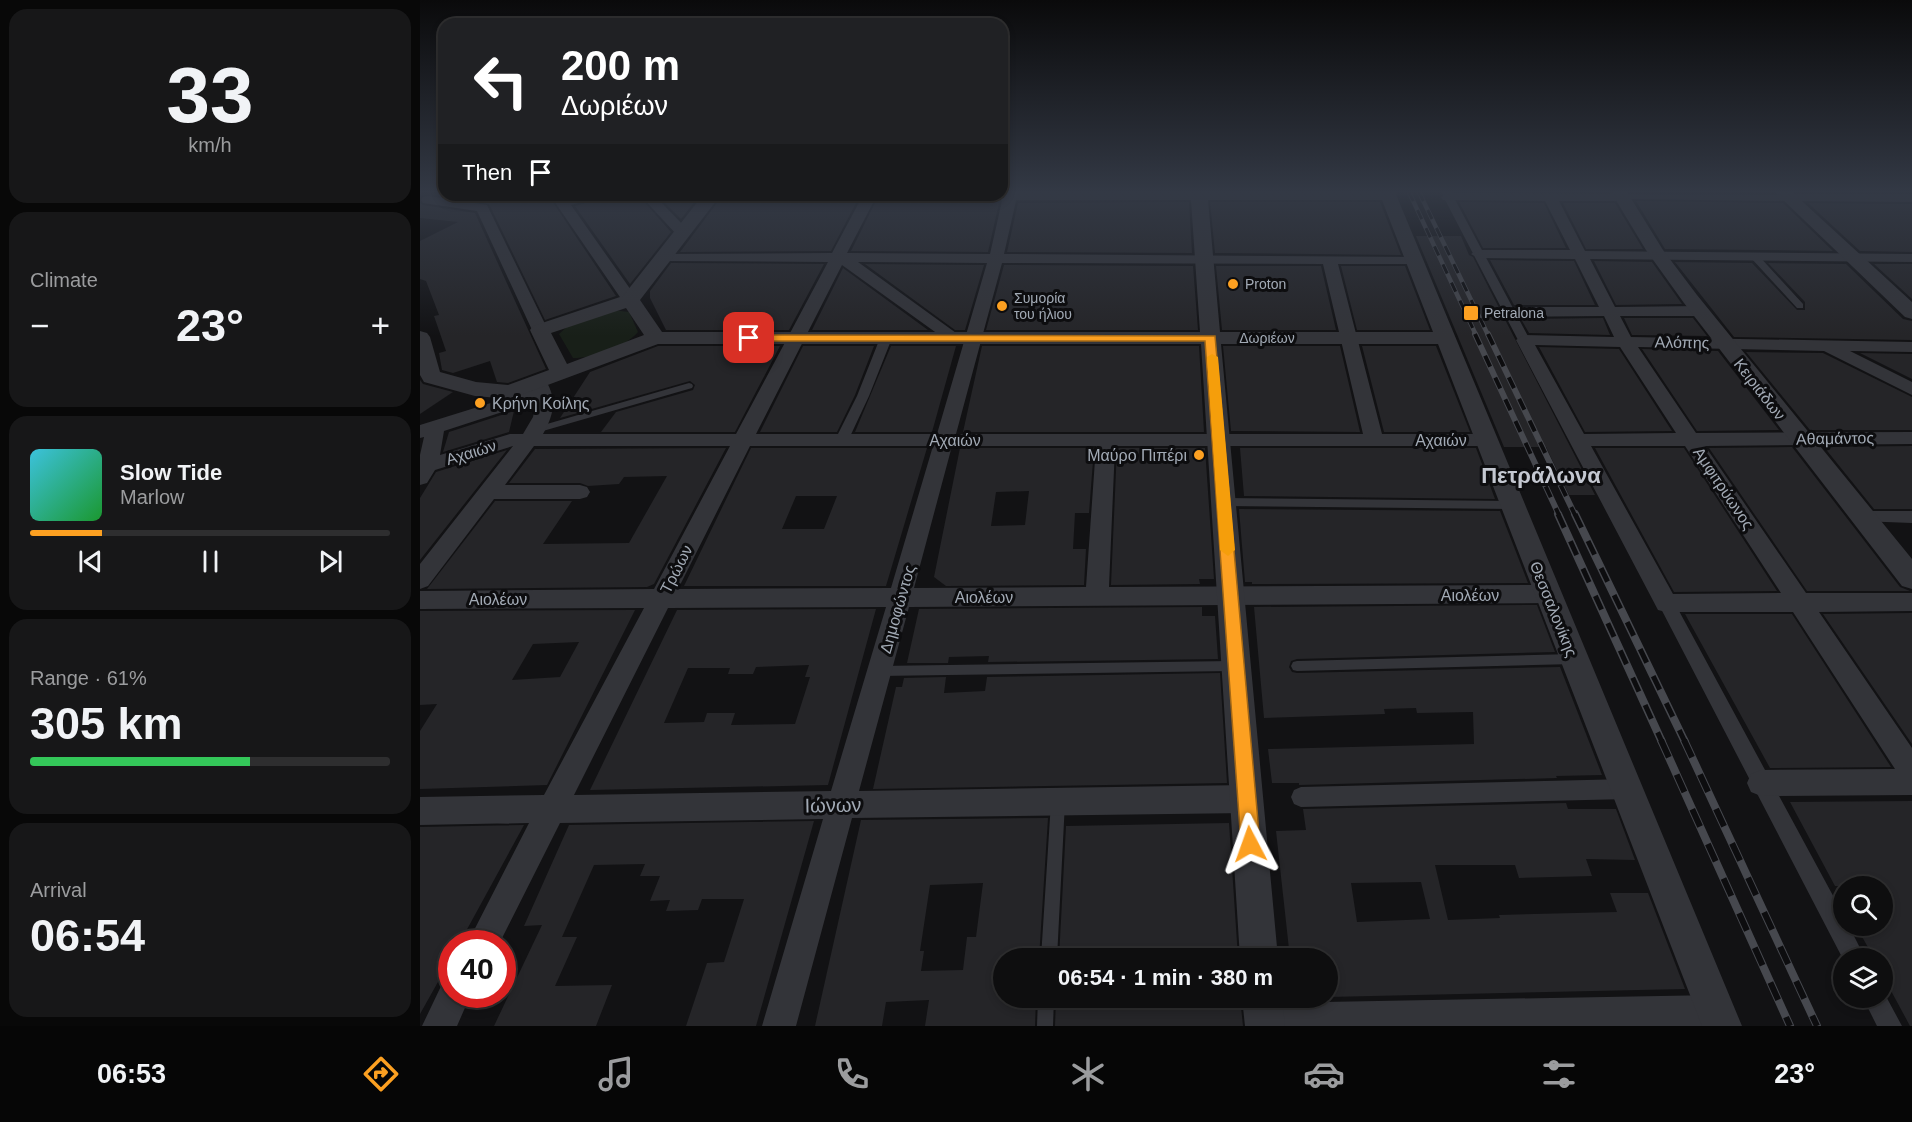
<!DOCTYPE html>
<html lang="en">
<head>
<meta charset="utf-8">
<style>
	:root { --surface:#0e0e0f; --page:#171718; --text:#f1f3f6; --muted:#9b9c9e; --line:#2e2e2f; --accent:#fca021 }
	body { margin:0; font-family:Arial,sans-serif; background:var(--page); color:var(--text); height:100vh; display:flex; flex-direction:column; font-size:22px; white-space:nowrap }
	* { box-sizing:border-box; margin:0 }
	p { font-size:20px; color:var(--muted) }
	.icon { flex:none; width:33px; height:33px; fill:none; stroke:currentColor; stroke-width:2; stroke-linecap:round; stroke-linejoin:round }
	.map { position:relative; flex:1; overflow:hidden }
	.drawer { display:flex; flex-direction:column; gap:9px; padding:9px; background:#080808; width:420px }
	.drawer>* { flex:none }
	.guide { position:absolute; left:18px; top:18px; width:570px; height:183px; border-radius:18px; box-shadow:0 3px 9px #0003,0 0 0 2px var(--line); background:#202124; color:#fff; overflow:hidden }
	.tools { position:absolute; left:1413px; top:876px; display:grid; gap:12px }
	.tools a { display:grid; place-items:center; width:60px; height:60px; border-radius:50%; background:var(--surface); box-shadow:0 3px 9px #0003,0 0 0 2px var(--line); font-size:30px }
	.speed { position:absolute; left:18px; top:930px; display:flex; gap:12px; font-size:30px; font-weight:700; text-align:center }
	.speed>* { display:grid; place-content:center; width:78px; height:78px; border-radius:50%; background:var(--surface); box-shadow:0 3px 9px #0003,0 0 0 2px var(--line); line-height:1 }
	.speed .limit { border:9px solid #d22; background:#fff; color:#111 }
	.pin { position:absolute; display:grid; place-items:center; width:51px; height:51px; color:#fff; margin:-26px; border-radius:12px; box-shadow:0 3px 9px #0006 }
	.me { position:absolute; width:66px; margin:-33px; rotate:356deg; stroke-linejoin:round; filter:drop-shadow(0 0 4px #0008) }
	.turn { display:flex; align-items:center; gap:21px; height:126px; padding:0 24px; font-size:27px }
	.turn .icon { width:78px; height:78px; stroke-width:2.5 }
	.turn b { display:block; font-size:42px; line-height:51px }
	.then { display:flex; align-items:center; height:57px; padding:0 24px; background:#0003; gap:12px; font-size:22px }
	.big { font-size:45px; font-weight:700; line-height:1.1 }
	.drawer .tile { flex:1; display:flex; flex-direction:column; justify-content:center; gap:9px; min-width:0; padding:0 21px; border-radius:18px; background:var(--page) }
	.drawer .dial { align-items:center; gap:0 }
	.dial b { font-size:78px; line-height:1 }
	.song { display:flex; align-items:center; gap:18px }
	.cover { width:72px; height:72px; border-radius:9px; background:linear-gradient(135deg,hsl(190 70% 55%),hsl(130 70% 35%)) }
	.played { height:6px; border-radius:3px; background:linear-gradient(90deg,var(--accent) 20%,var(--line) 20%) }
	.keys { display:flex; justify-content:space-around; direction:ltr }
	.heat { display:flex; justify-content:space-between; align-items:center; font-size:33px; direction:ltr }
	.charge { height:9px; border-radius:4px; background:linear-gradient(90deg,#34c759 61%,var(--line) 0) }
	.trip { position:absolute; left:573px; top:948px; width:345px; height:60px; border-radius:30px; background:var(--surface); box-shadow:0 3px 9px #0003,0 0 0 2px var(--line); font-weight:700; line-height:60px; text-align:center }
	.menu { display:flex; height:96px; justify-content:space-around; align-items:center; background:#060606; color:var(--muted) }
	.menu .icon { width:42px; height:42px }
	.menu .on { color:var(--accent) }
	.menu b { font-size:27px; color:var(--text) }
	main { display:flex; flex:1; min-height:0 }
	.map>svg:first-child { display:block }
</style>
</head>
<body>
<main>
<section class="drawer">
<div class="tile dial"><b>33</b><p>km/h</p></div>
<div class="tile"><p>Climate</p>
<div class="heat"><a>−</a><b class="big">23°</b><a>+</a></div>
</div>
<div class="tile">
<div class="song"><i class="cover"></i><div><b>Slow Tide</b><p>Marlow</p></div></div>
<div class="played"></div>
<div class="keys"><svg class="icon" aria-label="previous" viewBox="0 0 24 24"><path d="M18 5L8 12l10 7zM5 5v14"/></svg><svg class="icon" aria-label="pause" viewBox="0 0 24 24"><path d="M8 5v14M16 5v14"/></svg><svg class="icon" aria-label="next" viewBox="0 0 24 24"><path d="M6 5l10 7-10 7zM19 5v14"/></svg></div>
</div>
<div class="tile"><p>Range · 61%</p><b class="big">305 km</b><div class="charge"></div></div>
<div class="tile"><p>Arrival</p><b class="big">06:54</b></div>
</section>
<div class="map">
<svg width="1492" height="1026" viewBox="0 0 1492 1026">
	<rect width="100%" height="100%" fill="#121214"/>
	<path fill="#181f18" d="M 194,310 L 209,312 L 218,332 C 204,348 174,358 153,358 L 139,334 L 150,324 Z"/>
	<path fill="#252528" fill-rule="evenodd" d="M 16,195 L 128,195 L 196,296 L 125,320 L 69,204 Z
		M 180,195 L 218,195 L 251,232 L 210,284 L 155,206 L 177,200 Z
		M 237,195 L 280,195 L 261,219 Z
		M 1216,201 L 1363,203 L 1413,251 L 1245,249 Z
		M 769,202 L 772,253 L 587,252 L 598,203 Z
		M 790,202 L 960,202 L 981,255 L 795,253 Z
		M 1039,202 L 1124,203 L 1146,248 L 1063,248 Z
		M 0,203 L 3,205 L 55,213 L 126,369 L 88,383 L 77,382 L 70,361 L 33,373 L 22,370 L 19,353 L 26,351 L 14,316 L 19,315 L 6,281 L 0,279 L 0,241 L 38,222 L 0,218 Z
		M 297,203 L 436,203 L 411,251 L 260,252 Z
		M 455,203 L 579,203 L 568,252 L 431,251 Z
		M 1143,203 L 1195,203 L 1223,249 L 1166,249 Z
		M 1388,203 L 1492,204 L 1492,252 L 1440,251 Z
		M 996,236 L 1041,236 L 1049,255 L 1053,257 L 1175,495 L 1149,495 L 1126,447 L 1084,447 Z
		M 1070,260 L 1154,261 L 1175,305 L 1094,305 Z
		M 1174,261 L 1232,262 L 1262,304 L 1196,305 Z
		M 1255,262 L 1332,263 L 1377,310 L 1385,310 L 1385,302 L 1348,263 L 1426,264 L 1483,319 L 1492,321 L 1492,340 L 1314,337 Z
		M 251,263 L 404,264 L 369,330 L 246,330 L 230,298 L 230,291 Z
		M 445,264 L 564,265 L 545,330 L 535,330 Z
		M 1454,264 L 1492,264 L 1492,299 Z
		M 584,265 L 773,266 L 778,330 L 566,330 Z
		M 796,266 L 901,266 L 916,330 L 802,330 Z
		M 921,266 L 985,266 L 1010,330 L 937,330 Z
		M 423,268 L 508,330 L 392,330 Z
		M 1183,318 L 1190,335 L 1109,333 L 1101,319 Z
		M 1204,318 L 1273,318 L 1287,336 L 1212,335 Z
		M 238,346 L 360,346 L 315,432 L 181,432 L 196,412 L 273,390 L 275,385 L 270,381 L 140,418 L 170,372 Z
		M 383,346 L 454,346 L 435,395 L 417,432 L 340,432 Z
		M 471,346 L 536,346 L 512,432 L 435,432 Z
		M 562,346 L 779,346 L 784,432 L 543,432 Z
		M 803,346 L 920,346 L 940,432 L 811,431 Z
		M 942,346 L 1016,346 L 1050,432 L 964,432 Z
		M 1119,347 L 1199,349 L 1252,431 L 1165,432 Z
		M 1222,349 L 1298,351 L 1359,430 L 1277,431 Z
		M 1326,352 L 1403,353 L 1492,397 L 1492,430 L 1390,430 Z
		M 1440,353 L 1492,354 L 1492,379 Z
		M 0,380 L 3,384 L 33,392 L 0,414 Z
		M 94,411 L 89,432 L 23,452 L 29,432 Z
		M 1492,446 L 1492,509 L 1454,509 L 1404,447 Z
		M 1372,447 L 1480,587 L 1490,591 L 1387,591 L 1289,448 Z
		M 306,448 L 234,584 L 227,587 L 7,589 L 75,501 L 152,501 L 123,544 L 209,543 L 247,476 L 204,477 L 199,484 L 168,486 L 160,483 L 89,483 L 115,449 Z
		M 331,448 L 507,448 L 466,586 L 264,586 ZM 376,496 L 417,496 L 404,529 L 362,529 Z
		M 540,448 L 674,448 L 669,513 L 655,513 L 653,549 L 666,549 L 664,585 L 526,586 L 514,577 ZM 609,491 L 605,525 L 571,526 L 576,492 Z
		M 697,448 L 785,448 L 794,579 L 779,579 L 780,584 L 691,585 Z
		M 820,448 L 1056,448 L 1075,499 L 824,496 Z
		M 1175,448 L 1264,448 L 1357,591 L 1254,592 Z
		M 87,450 L 0,560 L 0,498 L 16,472 Z
		M 819,509 L 1080,511 L 1108,583 L 832,584 L 832,582 L 825,582 Z
		M 1117,605 L 1135,652 L 877,659 L 871,661 L 869,667 L 872,672 L 877,673 L 1140,667 L 1182,775 L 1136,776 L 1137,778 L 879,785 L 879,783 L 852,783 L 848,749 L 1054,744 L 1053,712 L 997,713 L 996,708 L 964,709 L 965,714 L 844,718 L 834,607 Z
		M 782,607 L 782,616 L 795,616 L 798,659 L 568,662 L 569,656 L 529,657 L 528,663 L 487,663 L 499,609 Z
		M 456,609 L 408,785 L 170,790 L 257,610 ZM 389,665 L 385,677 L 390,677 L 375,724 L 311,725 L 315,713 L 287,713 L 284,722 L 244,723 L 268,668 L 310,668 L 308,674 L 333,674 L 336,667 Z
		M 215,610 L 127,785 L 0,789 L 0,731 L 17,704 L 0,705 L 0,611 ZM 159,642 L 140,677 L 92,680 L 113,644 Z
		M 1492,613 L 1492,744 L 1403,614 Z
		M 1265,614 L 1372,614 L 1471,767 L 1350,768 Z
		M 800,673 L 807,783 L 453,789 L 476,687 L 482,687 L 484,678 L 526,677 L 524,693 L 565,691 L 567,677 Z
		M 1492,801 L 1492,1026 L 1490,1026 L 1462,974 L 1462,958 L 1454,958 L 1436,926 L 1462,926 L 1462,886 L 1415,886 L 1370,802 Z
		M 1146,803 L 1148,809 L 1196,809 L 1215,860 L 1166,859 L 1172,876 L 1099,878 L 1095,865 L 1015,865 L 1028,920 L 1080,918 L 1079,915 L 1197,912 L 1190,893 L 1228,893 L 1265,989 L 908,997 L 908,958 L 870,958 L 856,831 L 886,830 L 883,809 ZM 1001,882 L 1010,919 L 937,922 L 931,883 Z
		M 628,818 L 619,958 L 584,958 L 584,998 L 616,998 L 615,1026 L 505,1026 L 509,1000 L 466,1002 L 462,1026 L 395,1026 L 441,820 ZM 563,883 L 556,937 L 547,937 L 543,970 L 501,971 L 504,951 L 500,951 L 510,885 Z
		M 394,821 L 336,1026 L 266,1026 L 287,963 L 304,962 L 324,899 L 282,899 L 278,910 L 246,911 L 250,900 L 230,901 L 240,876 L 220,876 L 225,864 L 174,865 L 142,937 L 157,937 L 135,986 L 192,985 L 176,1026 L 74,1026 L 122,925 L 104,926 L 149,825 Z
		M 809,823 L 818,958 L 639,958 L 646,826 Z
		M 104,825 L 39,944 L 32,944 L 32,957 L 0,1014 L 0,827 Z
		M 636,998 L 820,998 L 823,1026 L 635,1026 Z"/>
	<g fill="none" stroke-linecap="round" stroke-linejoin="round">
		<path fill="#333439" fill-rule="evenodd" d="M 1332,255 L 1338,255 L 1383,304 L 1383,308 L 1377,308 L 1332,259 Z
			M 269,383 L 272,384 L 273,386 L 272,388 L 116,433 L 111,430 L 113,428 Z
			M 804,498 L 1093,501 L 1098,505 L 1093,509 L 804,506 L 799,502 Z
			M 1154,654 L 1158,655 L 1160,659 L 1158,663 L 1154,664 L 877,671 L 873,670 L 871,666 L 873,662 L 877,661 Z
			M 813,661 L 817,662 L 819,666 L 817,670 L 813,671 L 459,676 L 455,675 L 453,671 L 455,667 L 459,666 Z
			M 638,795 L 643,797 L 645,802 L 637,958 L 621,958 L 631,802 L 633,797 Z
			M 618,998 L 634,998 L 633,1026 L 617,1026 Z"/>
		<path fill="#333439" fill-rule="evenodd" d="M 1021,192 L 1031,192 L 1110,340 L 1108,343 L 1104,344 L 1098,340 Z
			M 1203,194 L 1369,195 L 1374,198 L 1369,201 L 1200,199 L 1198,197 Z
			M 466,334 L 472,338 L 449,396 L 427,443 L 417,443 L 415,440 L 437,396 L 460,338 Z
			M 1444,511 L 1492,511 L 1492,523 L 1439,521 L 1436,517 L 1439,513 Z
			M 1246,596 L 1252,598 L 1424,916 L 1424,926 L 1429,926 L 1445,958 L 1424,958 L 1424,961 L 1238,603 L 1240,598 Z
			M 1208,779 L 1215,782 L 1218,789 L 1215,796 L 1208,799 L 881,807 L 874,804 L 871,797 L 874,790 L 881,787 Z
			M 1462,989 L 1482,1026 L 1457,1026 L 1443,998 L 1462,998 Z"/>
		<path fill="#333439" fill-rule="evenodd" d="M 584,192 L 598,192 L 584,254 L 999,257 L 1001,260 L 994,264 L 918,264 L 962,434 L 1067,434 L 1074,435 L 1077,440 L 1074,445 L 1067,446 L 695,446 L 689,587 L 1128,585 L 1136,588 L 1139,594 L 1136,600 L 1128,603 L 489,607 L 439,791 L 827,785 L 837,789 L 841,799 L 837,809 L 827,813 L 432,818 L 376,1026 L 342,1026 L 403,819 L 140,823 L 79,944 L 47,944 L 109,823 L 0,825 L 0,797 L 124,795 L 224,608 L 0,609 L 0,591 L 234,589 L 310,446 L 114,446 L 85,485 L 160,485 L 167,487 L 170,492 L 167,497 L 160,499 L 74,499 L 8,586 L 0,589 L 0,564 L 93,446 L 15,470 L 7,483 L 0,485 L 0,455 L 4,437 L 0,438 L 0,425 L 113,390 L 109,382 L 112,378 L 124,378 C 137,397 135,413 123,434 L 316,434 L 408,262 L 244,261 L 239,260 L 237,257 L 239,254 L 412,253 L 443,195 L 457,195 L 427,253 L 570,254 ZM 438,262 L 567,263 L 517,434 L 336,434 L 422,265 L 529,342 L 535,343 L 543,338 ZM 582,263 L 903,264 L 943,434 L 536,434 ZM 116,401 L 113,417 L 103,434 L 90,434 L 20,455 L 24,431 ZM 330,446 L 513,446 L 471,588 L 258,589 ZM 532,446 L 676,446 L 666,587 L 494,588 ZM 466,607 L 411,791 L 154,795 L 248,608 Z
			M 1028,193 L 1208,194 L 1210,197 L 1203,201 L 1139,201 L 1165,251 L 1492,254 L 1492,262 L 1170,259 L 1195,307 L 1281,306 L 1289,311 L 1281,316 L 1200,316 L 1211,337 L 1492,342 L 1492,352 L 1430,351 L 1492,382 L 1492,395 L 1404,351 L 1218,347 L 1276,433 L 1492,432 L 1492,444 L 1285,446 L 1386,593 L 1492,593 L 1492,611 L 1399,612 L 1492,748 L 1492,795 L 1341,796 L 1331,792 L 1327,783 L 1331,774 L 1341,770 L 1475,769 L 1373,612 L 1246,612 L 1238,610 L 1096,340 L 1104,335 L 1194,337 L 1184,316 L 1090,317 L 1082,312 L 1090,307 L 1179,307 L 1155,259 L 1058,258 L 1051,254 L 1058,250 L 1150,250 L 1125,201 L 1023,200 L 1021,197 ZM 1115,345 L 1200,347 L 1256,433 L 1164,434 ZM 1171,446 L 1265,446 L 1361,593 L 1253,594 Z
			M 1369,194 L 1492,194 L 1492,202 L 1364,201 L 1362,198 L 1364,195 Z
			M 130,195 L 144,195 L 146,198 L 157,195 L 178,195 L 176,198 L 151,205 L 218,300 L 216,303 L 204,303 Z
			M 220,195 L 234,195 L 267,229 L 269,232 L 267,235 L 257,235 Z
			M 8,196 L 67,205 L 128,330 L 126,334 L 120,335 L 112,330 L 57,211 L 3,203 L 1,200 L 3,197 Z
			M 32,979 L 32,994 L 51,994 L 37,1026 L 2,1026 L 23,982 Z
			M 1295,995 L 1307,999 L 1311,1011 L 1307,1023 L 1299,1026 L 830,1026 L 827,1020 L 832,1008 L 844,1003 Z"/>
		<path fill="#333439" fill-rule="evenodd" d="M 582,192 L 975,192 L 1322,1026 L 1282,1026 L 1018,344 L 801,344 L 858,958 L 820,958 L 781,344 L 238,344 L 90,399 L 55,396 L 4,382 L 0,375 L 0,331 L 7,333 L 10,337 L 20,372 L 56,382 L 88,385 L 129,370 L 110,330 L 113,326 L 203,296 L 283,195 L 582,195 ZM 771,200 L 780,332 L 242,332 L 220,300 L 296,201 ZM 788,200 L 962,200 L 1013,332 L 800,332 ZM 206,308 L 224,335 L 147,364 L 131,333 Z
			M 1191,192 L 1207,192 L 1243,250 L 1277,295 L 1492,559 L 1492,589 L 1482,586 L 1264,303 L 1226,250 Z
			M 1355,192 L 1372,192 L 1492,302 L 1492,319 L 1485,317 Z
			M 822,998 L 862,998 L 865,1026 L 825,1026 Z"/>
		<defs>
			<path id="rail-far3" d="M 989,192 L 1056,335
				M 999,192 L 1068,335"/>
			<path id="rail-far2" d="M 1055,334 L 1139,515
				M 1068,334 L 1155,515"/>
			<path id="rail-far1" d="M 1138,514 L 1242,742
				M 1155,514 L 1265,742"/>
			<path id="rail" d="M 1241,740 L 1370,1026
				M 1264,740 L 1397,1026"/>
		</defs>
		<use href="#rail-far3" stroke="#46484e" stroke-width="4.5"/>
		<use href="#rail-far2" stroke="#46484e" stroke-width="6"/>
		<use href="#rail-far1" stroke="#46484e" stroke-width="8"/>
		<use href="#rail" stroke="#46484e" stroke-width="8"/>
		<use href="#rail-far3" stroke="#0d0d0f" stroke-width="3" stroke-dasharray="10" stroke-linecap="butt"/>
		<use href="#rail-far2" stroke="#0d0d0f" stroke-width="4" stroke-dasharray="12" stroke-linecap="butt"/>
		<use href="#rail-far1" stroke="#0d0d0f" stroke-width="5" stroke-dasharray="15" stroke-linecap="butt"/>
		<use href="#rail" stroke="#0d0d0f" stroke-width="6" stroke-dasharray="19" stroke-linecap="butt"/>
	</g>
	<linearGradient id="sky" x2="0" y2="1"><stop stop-color="#0a0a0b"/><stop offset="0.57" stop-color="#333945"/><stop offset="1" stop-color="#333945" stop-opacity="0"/></linearGradient>
	<rect width="1492" height="336" fill="url(#sky)"/>
	<path fill="#fca021" stroke="#a46815" stroke-width="1.5" d="M 325,335 L 795,336 L 840,844 L 837,851 L 830,854 L 824,851 L 821,844 L 785,341 L 329,341 L 325,340 Z"/>
	<path fill="#f59e0b" d="M 792,354 L 798,357 L 815,550 L 808,556 L 800,550 L 787,357 Z"/>
	<g fill="#fca021" stroke="#0d0d0f" stroke-width="2">
		<circle cx="813" cy="284" r="6"/>
		<circle cx="582" cy="306" r="6"/>
		<rect x="1043" y="305" width="16" height="16" rx="3"/>
		<circle cx="60" cy="403" r="6"/>
		<circle cx="779" cy="455" r="6"/>
	</g>
	<g text-anchor="middle" stroke-width="6" stroke-linejoin="round" paint-order="stroke">
		<g font-size="14" fill="#a2aab5" stroke="#0d0d0f" text-anchor="start">
			<text x="825" y="289">Proton</text>
			<text x="594" y="303">Συμορία<tspan x="594" dy="16">του ήλιου</tspan></text>
			<text x="1064" y="318">Petralona</text>
		</g>
		<g font-size="14" fill="#a2aab5" stroke="#0d0d0f">
			<text x="847" y="343">Δωριέων</text>
		</g>
		<g font-size="16" fill="#a2aab5" stroke="#0d0d0f">
			<text transform="translate(1262 342) rotate(1)" y="6">Αλόπης</text>
			<text transform="translate(1340 389) rotate(52)" y="6">Κειριάδων</text>
			<text transform="translate(1415 438) rotate(-1)" y="6">Αθαμάντος</text>
			<text x="535" y="446">Αχαιών</text>
			<text x="1021" y="446">Αχαιών</text>
			<text transform="translate(51 452) rotate(-17)" y="6">Αχαιών</text>
			<text transform="translate(1304 488) rotate(56)" y="6">Αμφιτρύωνος</text>
			<text transform="translate(256 569) rotate(-63)" y="6">Τρώων</text>
			<text x="1050" y="601">Αιολέων</text>
			<text x="564" y="603">Αιολέων</text>
			<text x="78" y="605">Αιολέων</text>
			<text transform="translate(477 609) rotate(-74)" y="6">Δημοφώντος</text>
			<text transform="translate(1134 609) rotate(68)" y="6">Θεσσαλονίκης</text>
		</g>
		<g font-size="16" fill="#a2aab5" stroke="#0d0d0f" text-anchor="start">
			<text x="72" y="409">Κρήνη Κοίλης</text>
			<text x="767" y="461" text-anchor="end">Μαύρο Πιπέρι</text>
		</g>
		<g font-size="20" fill="#a2aab5" stroke="#0d0d0f">
			<text transform="translate(413 805) rotate(-1)" y="7">Ιώνων</text>
		</g>
		<g font-size="22" font-weight="bold" fill="#c4c8d1" stroke="#0d0d0f">
			<text x="1121" y="483">Πετράλωνα</text>
		</g>
	</g>
</svg>
<div class="tools">
<a><svg class="icon" aria-label="search" viewBox="0 0 24 24"><circle cx="10" cy="10" r="6"/><path d="M15 15l6 6"/></svg></a>
<a><svg class="icon" aria-label="layers" viewBox="0 0 24 24"><path d="M12 4l9 5-9 5-9-5zM3 14l9 5 9-5"/></svg></a>
</div>
<div class="speed"><div class="limit">40</div></div>
<div class="pin" style="left:329px;top:338px;background:#d93025"><svg class="icon" aria-label="arrive" viewBox="0 0 24 24"><path d="M6 21V4h12l-3 4 3 4H6"/></svg></div>
<svg class="me" style="left:830px;top:844px" viewBox="-20 -20 40 40"><path d="M0-17L14 15 0 8-14 15z" fill="#fca021" stroke="#fff" stroke-width="4"/></svg>
<div class="trip">06:54 · 1 min · 380 m</div>
<div class="guide">
<div class="turn"><svg class="icon" aria-label="left" viewBox="0 0 24 24"><path d="M17 20v-9H6M10 6l-5 5 5 5"/></svg><div><b>200 m</b>Δωριέων</div></div>
<div class="then">Then<svg class="icon" aria-label="arrive" viewBox="0 0 24 24"><path d="M6 21V4h12l-3 4 3 4H6"/></svg></div>
</div>
</div>
</main>
<nav class="menu">
<b>06:53</b>
<svg class="icon on" aria-label="directions" viewBox="0 0 24 24"><path d="M12 3l9 9-9 9-9-9zM9 14v-3h6M13 9l2 2-2 2"/></svg>
<svg class="icon" aria-label="music" viewBox="0 0 24 24"><path d="M9 18V5l10-2v13"/><circle cx="6" cy="18" r="3"/><circle cx="16" cy="16" r="3"/></svg>
<svg class="icon" aria-label="phone" viewBox="0 0 24 24"><path d="M5 4h4l2 5-3 2q2 4 5 5l2-3 5 2v4C11 20 4 13 5 4z"/></svg>
<svg class="icon" aria-label="climate" viewBox="0 0 24 24"><path d="M12 3v18M4 7l16 10M4 17L20 7"/></svg>
<svg class="icon" aria-label="car" viewBox="0 0 24 24"><path d="M5 17H2v-5l4-1 3-4h7l3 4 3 1v5h-3M9 17h6M6 11h13"/><circle cx="7" cy="17" r="2"/><circle cx="17" cy="17" r="2"/></svg>
<svg class="icon" aria-label="filters" viewBox="0 0 24 24"><path d="M4 7h16M4 17h16"/><circle cx="9" cy="7" r="2"/><circle cx="15" cy="17" r="2"/></svg>
<b>23°</b>
</nav>
</body>
</html>
